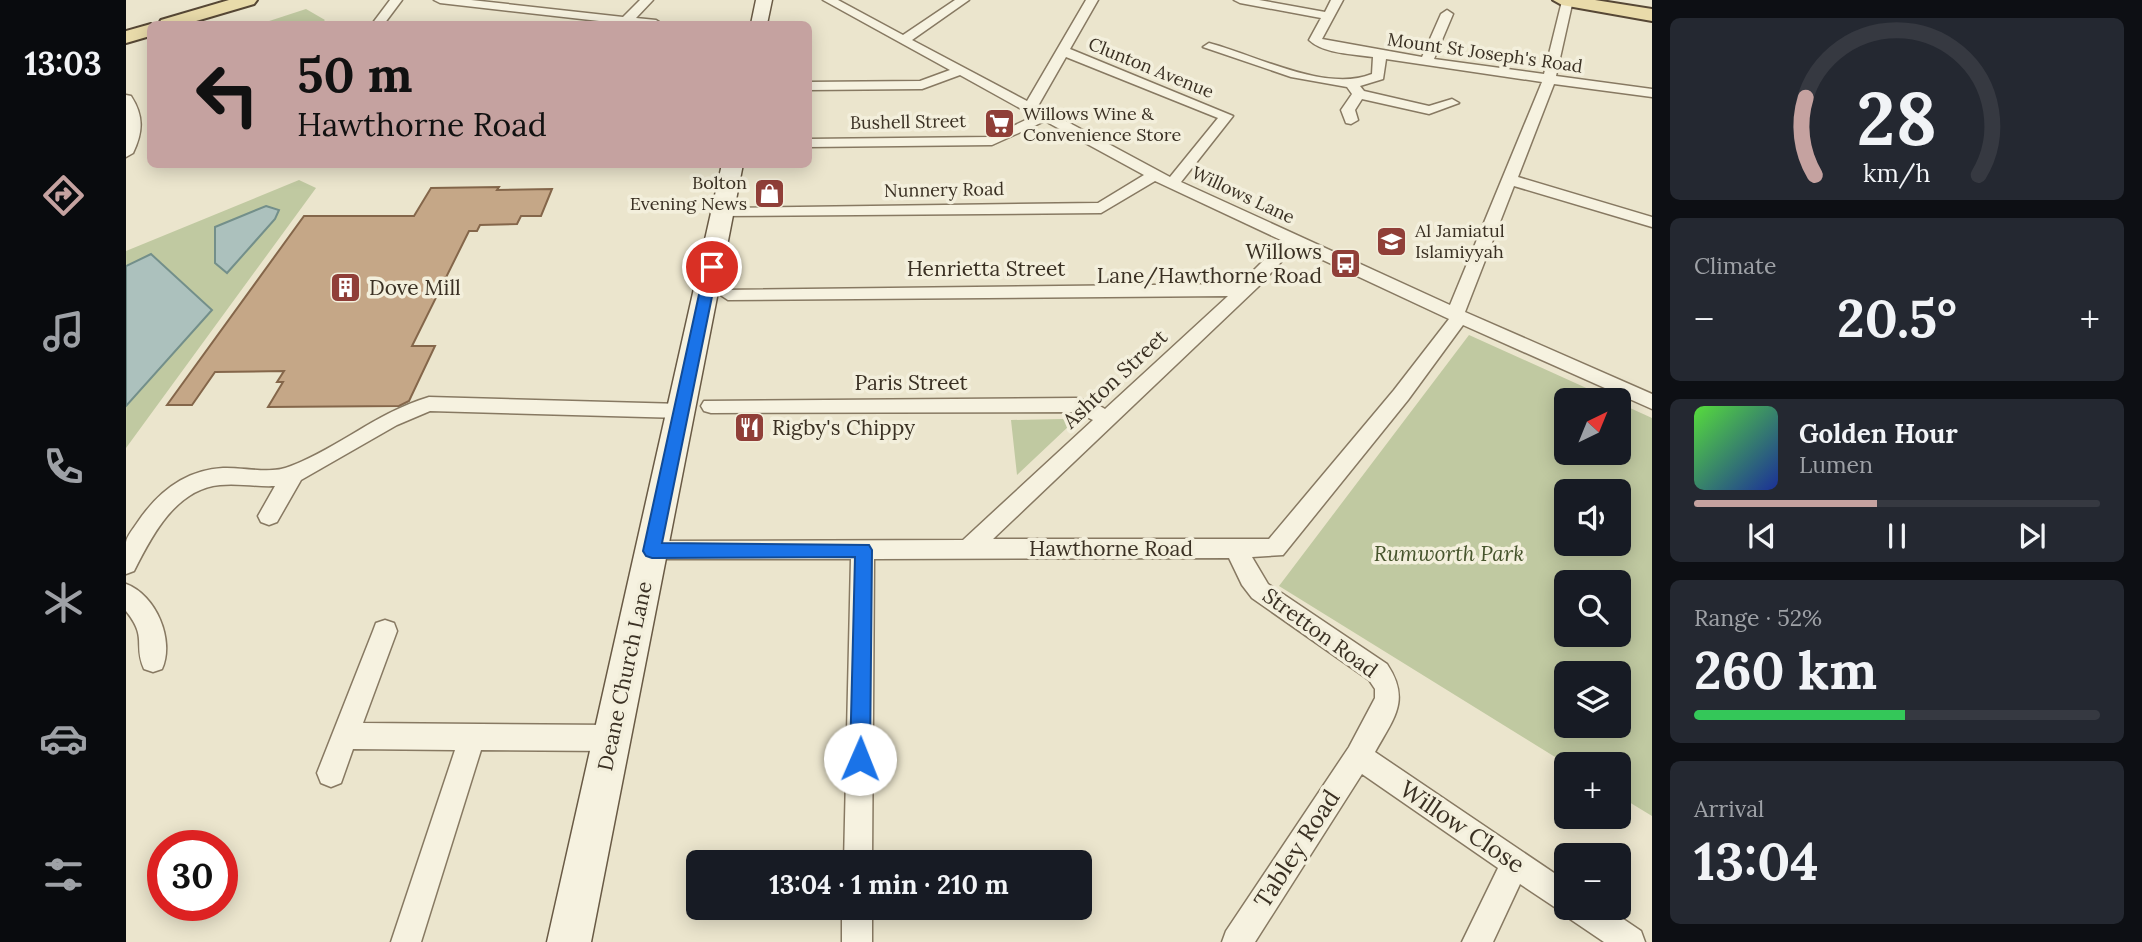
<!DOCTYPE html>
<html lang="en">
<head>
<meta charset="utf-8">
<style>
	:root { --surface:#171b24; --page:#242831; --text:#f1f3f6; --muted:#9ea1a6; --line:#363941; --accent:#c5a2a0 }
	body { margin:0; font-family:Lora,serif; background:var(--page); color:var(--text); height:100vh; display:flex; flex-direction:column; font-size:26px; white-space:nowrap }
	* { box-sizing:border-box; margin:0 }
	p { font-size:23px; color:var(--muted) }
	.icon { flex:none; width:38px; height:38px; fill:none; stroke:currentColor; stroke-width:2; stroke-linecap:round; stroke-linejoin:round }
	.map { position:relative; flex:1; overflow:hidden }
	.drawer { display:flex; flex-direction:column; gap:18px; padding:18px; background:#0d0f14; width:490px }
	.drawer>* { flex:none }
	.guide { position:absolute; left:21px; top:21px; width:665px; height:147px; border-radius:10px; box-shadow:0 4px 18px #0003; background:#c5a2a0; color:#111; overflow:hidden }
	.needle { width:46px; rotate:43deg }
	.controls { position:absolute; left:1428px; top:388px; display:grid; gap:14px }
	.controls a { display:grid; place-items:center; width:77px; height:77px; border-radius:10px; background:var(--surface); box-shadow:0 4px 18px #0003; font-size:35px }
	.speed { position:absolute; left:21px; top:830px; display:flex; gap:14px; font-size:35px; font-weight:700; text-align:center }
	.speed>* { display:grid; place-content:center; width:91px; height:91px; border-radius:50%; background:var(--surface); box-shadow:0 4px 18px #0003; line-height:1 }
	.speed .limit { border:10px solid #d22; background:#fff; color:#111 }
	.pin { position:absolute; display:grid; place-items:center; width:60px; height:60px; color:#fff; margin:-30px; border:4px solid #fff; border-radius:50%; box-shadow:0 2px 7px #0007 }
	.me { position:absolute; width:77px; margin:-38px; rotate:1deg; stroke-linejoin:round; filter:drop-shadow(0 0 5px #0008) }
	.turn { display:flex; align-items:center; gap:24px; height:147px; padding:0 35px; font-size:32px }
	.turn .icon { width:91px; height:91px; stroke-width:2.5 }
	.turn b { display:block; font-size:49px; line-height:60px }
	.big { font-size:52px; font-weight:800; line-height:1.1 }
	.drawer .card { flex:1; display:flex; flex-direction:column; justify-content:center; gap:10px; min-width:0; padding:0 24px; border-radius:10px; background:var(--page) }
	.drawer .dial { align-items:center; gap:0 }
	.dial svg { height:182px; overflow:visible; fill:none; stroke:var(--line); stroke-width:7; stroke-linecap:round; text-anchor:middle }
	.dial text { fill:var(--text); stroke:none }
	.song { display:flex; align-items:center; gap:21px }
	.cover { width:84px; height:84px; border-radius:10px; background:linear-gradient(135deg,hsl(110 70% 55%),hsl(230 70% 35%)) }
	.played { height:7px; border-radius:4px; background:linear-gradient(90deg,var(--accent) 45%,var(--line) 45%) }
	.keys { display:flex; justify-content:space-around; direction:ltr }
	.heat { display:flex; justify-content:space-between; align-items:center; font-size:38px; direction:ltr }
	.charge { height:10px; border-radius:5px; background:linear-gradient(90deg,#34c759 52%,var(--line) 0) }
	.trip { position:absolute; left:560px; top:850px; width:406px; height:70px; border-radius:10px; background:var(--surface); box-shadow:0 4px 18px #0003; font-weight:800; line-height:70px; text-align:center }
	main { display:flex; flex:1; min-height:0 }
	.menu { display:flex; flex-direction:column; width:126px; justify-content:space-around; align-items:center; background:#090b0e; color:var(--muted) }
	.menu .icon { width:49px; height:49px }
	.menu .selected { color:var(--accent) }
	.menu b { font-size:32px; color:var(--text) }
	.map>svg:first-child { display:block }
</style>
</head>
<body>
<main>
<nav class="menu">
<b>13:03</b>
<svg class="icon selected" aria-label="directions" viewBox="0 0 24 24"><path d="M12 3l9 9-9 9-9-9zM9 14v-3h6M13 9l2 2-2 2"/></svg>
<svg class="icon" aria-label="music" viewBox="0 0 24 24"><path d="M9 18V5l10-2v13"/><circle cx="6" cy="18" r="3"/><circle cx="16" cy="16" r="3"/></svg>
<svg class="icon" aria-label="phone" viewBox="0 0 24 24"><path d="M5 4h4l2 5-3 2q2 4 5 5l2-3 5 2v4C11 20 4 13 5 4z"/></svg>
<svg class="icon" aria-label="climate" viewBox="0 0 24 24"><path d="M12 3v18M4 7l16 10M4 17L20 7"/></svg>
<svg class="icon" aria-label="car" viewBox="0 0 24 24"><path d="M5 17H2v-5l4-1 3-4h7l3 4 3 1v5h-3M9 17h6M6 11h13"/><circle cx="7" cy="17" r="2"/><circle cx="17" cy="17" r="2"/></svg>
<svg class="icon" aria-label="filters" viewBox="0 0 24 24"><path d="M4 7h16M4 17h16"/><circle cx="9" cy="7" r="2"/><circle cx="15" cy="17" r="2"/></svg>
</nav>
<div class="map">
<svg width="1526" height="942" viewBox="0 0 1526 942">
	<rect width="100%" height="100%" fill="#ebe5cd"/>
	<path fill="#c0c9a1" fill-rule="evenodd" d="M 180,9 L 199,20 L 195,24 L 134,24 Z
		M 173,180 L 190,188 L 0,448 L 0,406 L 86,310 L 26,254 L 0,266 L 0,251 ZM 153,211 L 149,219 L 101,273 L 89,263 Z
		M 1343,335 L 1489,401 L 1440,401 L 1440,453 L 1493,453 L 1493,403 L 1526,418 L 1526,816 L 1493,796 L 1493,765 L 1442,765 L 1153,586 ZM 1440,492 L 1493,492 L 1493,544 L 1440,544 ZM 1440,583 L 1493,583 L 1493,635 L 1440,635 ZM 1440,674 L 1493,674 L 1493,726 L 1440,726 Z
		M 937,419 L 944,425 L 891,475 L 885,420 Z"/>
	<path fill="#acc1bd" stroke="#738f8a" stroke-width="2" d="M 140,206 L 153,210 L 149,219 L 101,273 L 89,263 L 89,227 Z
		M 25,254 L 86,310 L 0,406 L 0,266 Z"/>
	<path fill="#c5a787" stroke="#84664a" stroke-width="2" d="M 373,187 L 371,190 L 426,189 L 415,216 L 395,216 L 391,224 L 354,225 L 351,231 L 343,231 L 286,346 L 309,346 L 283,401 L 273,406 L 142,407 L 157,382 L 151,382 L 158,371 L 89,372 L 66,405 L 41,405 L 178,216 L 288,216 L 305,188 Z"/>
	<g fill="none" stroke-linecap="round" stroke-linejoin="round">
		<defs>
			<path id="street" d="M 264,0 L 276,0 L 258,24 L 246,24 Z
				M 308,0 L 345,0 L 497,17 L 514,0 L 527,0 L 510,18 L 530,20 L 536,24 L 500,24 L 314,3 Z
				M 697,0 L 712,0 L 777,35 L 829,0 L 843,0 L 786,40 L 901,101 L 960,0 L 972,0 L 944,49 L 1107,116 L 1055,182 L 1324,305 L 1416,82 L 1260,59 L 1257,79 L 1234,86 L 1238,91 L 1303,106 L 1326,99 L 1333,103 L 1303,114 L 1236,99 L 1229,110 L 1232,120 L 1225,124 L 1220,123 L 1215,110 L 1226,94 L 1221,87 L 1165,77 L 1077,47 L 1083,43 C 1129,55 1200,93 1246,74 L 1247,57 C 1227,54 1198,54 1183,40 L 1195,18 L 1114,3 L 1108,0 L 1133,0 L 1199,12 L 1205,0 L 1217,0 L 1196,39 L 1296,57 L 1315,14 L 1321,10 L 1327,14 L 1308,59 L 1418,74 L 1436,1 L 1447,0 L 1430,76 L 1526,89 L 1526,97 L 1428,84 L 1392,177 L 1526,217 L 1526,227 L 1388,186 L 1339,312 L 1526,394 L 1526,409 L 1337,325 L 1282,400 L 1157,555 L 1126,557 L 1142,584 L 1261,664 C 1285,700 1268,718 1249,752 L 1440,881 L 1440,908 L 1481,908 L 1515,931 L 1519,942 L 1478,942 L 1444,919 L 1442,912 L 1430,908 L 1394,884 L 1367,942 L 1336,942 L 1372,868 L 1236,774 L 1129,942 L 1096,942 L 1100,931 L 1223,747 L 1249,698 L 1249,689 L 1243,680 L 1126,598 L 1116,585 L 1103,558 L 748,559 L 746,863 L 718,863 L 725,559 L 526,559 L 518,557 L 515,550 L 518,543 L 526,541 L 837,540 L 967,420 L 950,412 L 585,413 L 578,411 L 575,406 L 578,401 L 950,398 L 967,402 L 979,409 L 1102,296 L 602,300 L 593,294 L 596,290 L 1114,284 L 1157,241 L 1029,181 L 975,213 L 592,216 L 590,213 L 598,208 L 972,203 L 1018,175 L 919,121 L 866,145 L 682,147 L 682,139 L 864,137 L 908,116 L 834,75 L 796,89 L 682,90 L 682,82 L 794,81 L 824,70 ZM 940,57 L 1092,118 L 1044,177 L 912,106 ZM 1169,247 L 1323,319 L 1268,390 L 1143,539 L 867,539 L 1132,287 Z
				M 0,95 L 5,96 C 18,116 17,132 7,153 L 0,157 Z
				M 303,397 L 556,404 L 563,406 L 566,411 L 563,416 L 556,418 L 304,411 L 271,425 L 175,480 L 151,522 L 143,525 L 135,522 L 132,516 L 149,486 C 131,487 112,483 94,485 C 50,489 26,535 8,571 L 0,574 C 0,564 0,551 0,542 C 1,536 7,529 11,523 C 31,493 59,470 97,468 C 119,467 144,475 165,466 C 214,447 250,413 303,397 Z
				M 0,584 C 30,595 49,640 36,669 L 27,672 L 18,669 C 7,644 22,638 0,611 Z
				M 259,620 L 268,623 L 271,631 L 237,723 L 485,725 L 494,729 L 498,738 L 494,747 L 485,751 L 355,750 L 295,942 L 265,942 L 329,750 L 227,749 L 215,783 L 205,787 L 195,783 L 191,773 L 247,631 L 250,623 Z
				M 716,908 L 746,908 L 746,942 L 716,942 Z"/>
			<path id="secondary" d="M 630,0 L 646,0 L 641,24 L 625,24 Z
				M 596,164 L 617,164 L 465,942 L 421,942 Z"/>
			<path id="primary" d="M 103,0 L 131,0 L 128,4 L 60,24 L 33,24 L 35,20 Z
				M 1427,0 L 1469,0 L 1526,9 L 1526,21 L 1436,5 Z
				M 25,24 L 24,36 L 0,43 L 0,31 Z"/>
		</defs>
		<use href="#street" stroke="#877962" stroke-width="3"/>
		<use href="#secondary" stroke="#695a45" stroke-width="3"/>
		<use href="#primary" stroke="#564735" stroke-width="4"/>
		<use href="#street" fill="#f6f2e0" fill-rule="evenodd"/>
		<use href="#secondary" fill="#f6f2e0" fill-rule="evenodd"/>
		<use href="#primary" fill="#e9dbaa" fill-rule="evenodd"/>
	</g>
	<path fill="#1a73e8" stroke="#114b97" stroke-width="2" d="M 586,263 L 592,267 L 536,543 L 743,545 L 746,550 L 744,759 L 741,766 L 734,769 L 727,766 L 724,759 L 729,557 L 526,558 L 520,556 L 517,551 L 579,267 Z"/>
	<defs>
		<symbol id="supermarket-square" viewBox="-11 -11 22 22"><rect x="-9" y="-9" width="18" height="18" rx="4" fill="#903f38" stroke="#f3efdc"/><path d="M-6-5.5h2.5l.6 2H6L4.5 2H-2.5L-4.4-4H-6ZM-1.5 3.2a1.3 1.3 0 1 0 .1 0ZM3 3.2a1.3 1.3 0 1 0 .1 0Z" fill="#fff"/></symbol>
		<symbol id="shop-square" viewBox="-11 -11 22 22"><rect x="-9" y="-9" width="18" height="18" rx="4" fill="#903f38" stroke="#f3efdc"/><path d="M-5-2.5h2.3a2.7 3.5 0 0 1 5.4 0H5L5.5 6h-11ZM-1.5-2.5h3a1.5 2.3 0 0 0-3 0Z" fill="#fff"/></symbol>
		<symbol id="school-square" viewBox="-11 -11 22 22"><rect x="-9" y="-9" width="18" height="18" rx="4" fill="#903f38" stroke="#f3efdc"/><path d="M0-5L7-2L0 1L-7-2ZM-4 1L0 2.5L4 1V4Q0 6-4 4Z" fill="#fff"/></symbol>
		<symbol id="bus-square" viewBox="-11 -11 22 22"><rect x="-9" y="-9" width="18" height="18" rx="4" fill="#903f38" stroke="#f3efdc"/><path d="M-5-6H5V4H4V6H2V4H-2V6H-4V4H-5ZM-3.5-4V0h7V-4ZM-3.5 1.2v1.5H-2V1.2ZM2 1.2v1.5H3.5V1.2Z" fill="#fff"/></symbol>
		<symbol id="building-square" viewBox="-11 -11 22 22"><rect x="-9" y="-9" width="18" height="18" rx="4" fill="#903f38" stroke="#f3efdc"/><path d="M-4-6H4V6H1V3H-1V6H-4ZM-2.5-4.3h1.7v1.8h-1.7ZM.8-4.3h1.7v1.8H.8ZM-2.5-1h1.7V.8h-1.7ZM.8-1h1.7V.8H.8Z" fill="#fff"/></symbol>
		<symbol id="restaurant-square" viewBox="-11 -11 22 22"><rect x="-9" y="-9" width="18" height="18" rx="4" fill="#903f38" stroke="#f3efdc"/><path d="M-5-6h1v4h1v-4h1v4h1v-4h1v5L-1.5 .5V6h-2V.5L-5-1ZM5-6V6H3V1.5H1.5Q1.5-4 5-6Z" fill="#fff"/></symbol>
	</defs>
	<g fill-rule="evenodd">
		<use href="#supermarket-square" x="856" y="106" width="35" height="35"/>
		<use href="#shop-square" x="626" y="176" width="35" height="35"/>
		<use href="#school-square" x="1248" y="224" width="35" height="35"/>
		<use href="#bus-square" x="1202" y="246" width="35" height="35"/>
		<use href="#building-square" x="202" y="270" width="35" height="35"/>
		<use href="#restaurant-square" x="606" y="410" width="35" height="35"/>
	</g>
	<g text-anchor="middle" stroke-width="7" stroke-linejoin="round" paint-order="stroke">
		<g font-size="18" fill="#3a3023" stroke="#f3efdc">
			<text transform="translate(1359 53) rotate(8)" y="6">Mount St Joseph's Road</text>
			<text transform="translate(1025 68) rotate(22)" y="6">Clunton Avenue</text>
			<text transform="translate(782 122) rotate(-1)" y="6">Bushell Street</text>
			<text transform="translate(818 190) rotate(-1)" y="6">Nunnery Road</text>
			<text transform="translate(1117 195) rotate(25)" y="6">Willows Lane</text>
		</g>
		<g font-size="18" fill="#3a3023" stroke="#f3efdc" text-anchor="start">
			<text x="897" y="120">Willows Wine &amp;<tspan x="897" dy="21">Convenience Store</tspan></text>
			<text x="621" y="189" text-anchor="end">Bolton<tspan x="621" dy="21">Evening News</tspan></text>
			<text x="1289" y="237">Al Jamiatul<tspan x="1289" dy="21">Islamiyyah</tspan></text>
		</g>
		<g font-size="21" fill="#3a3023" stroke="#f3efdc" text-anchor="start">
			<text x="1196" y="259" text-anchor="end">Willows<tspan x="1196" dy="24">Lane/Hawthorne Road</tspan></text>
			<text x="243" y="295">Dove Mill</text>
			<text x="646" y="435">Rigby's Chippy</text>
		</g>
		<g font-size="21" fill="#3a3023" stroke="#f3efdc">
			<text x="860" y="276">Henrietta Street</text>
			<text transform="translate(989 379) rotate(-43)" y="7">Ashton Street</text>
			<text x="785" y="390">Paris Street</text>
			<text x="985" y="556">Hawthorne Road</text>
			<text transform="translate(1194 633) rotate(36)" y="7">Stretton Road</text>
			<text transform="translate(499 676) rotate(-78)" y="7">Deane Church Lane</text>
		</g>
		<g font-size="21" font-style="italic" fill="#46542c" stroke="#f3efdc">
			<text x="1323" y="561">Rumworth Park</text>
		</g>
		<g font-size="24" fill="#3a3023" stroke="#f3efdc">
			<text transform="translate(1336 827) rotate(34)" y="8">Willow Close</text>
			<text transform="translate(1171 849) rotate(-57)" y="8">Tabley Road</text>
		</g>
	</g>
</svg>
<div class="controls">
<a><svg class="needle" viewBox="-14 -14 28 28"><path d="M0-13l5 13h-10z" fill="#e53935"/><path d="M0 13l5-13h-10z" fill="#9ea1a6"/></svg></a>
<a><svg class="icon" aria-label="sound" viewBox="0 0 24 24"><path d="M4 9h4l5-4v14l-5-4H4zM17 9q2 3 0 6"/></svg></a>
<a><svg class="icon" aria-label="search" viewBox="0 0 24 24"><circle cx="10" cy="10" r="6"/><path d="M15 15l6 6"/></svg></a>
<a><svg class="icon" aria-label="layers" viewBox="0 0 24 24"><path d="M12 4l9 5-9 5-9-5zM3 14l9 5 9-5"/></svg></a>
<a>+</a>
<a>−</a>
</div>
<div class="speed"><div class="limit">30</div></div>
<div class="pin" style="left:586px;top:267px;background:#d93025"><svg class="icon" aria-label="arrive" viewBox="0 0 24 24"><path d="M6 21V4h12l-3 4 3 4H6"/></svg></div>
<svg class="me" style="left:734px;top:759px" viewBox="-20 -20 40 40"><circle r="19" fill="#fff"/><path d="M0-13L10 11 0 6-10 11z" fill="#1a73e8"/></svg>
<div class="trip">13:04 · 1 min · 210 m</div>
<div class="guide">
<div class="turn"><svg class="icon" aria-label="left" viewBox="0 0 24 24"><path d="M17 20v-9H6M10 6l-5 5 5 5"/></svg><div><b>50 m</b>Hawthorne Road</div></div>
</div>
</div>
<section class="drawer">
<div class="card dial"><svg viewBox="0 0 100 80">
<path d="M14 69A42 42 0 1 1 86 69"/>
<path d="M14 69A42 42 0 0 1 10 35" stroke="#c5a2a0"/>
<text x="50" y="56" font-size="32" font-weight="700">28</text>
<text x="50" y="72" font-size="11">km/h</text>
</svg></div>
<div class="card"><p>Climate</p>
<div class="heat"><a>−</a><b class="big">20.5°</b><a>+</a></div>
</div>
<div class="card">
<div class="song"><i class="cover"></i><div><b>Golden Hour</b><p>Lumen</p></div></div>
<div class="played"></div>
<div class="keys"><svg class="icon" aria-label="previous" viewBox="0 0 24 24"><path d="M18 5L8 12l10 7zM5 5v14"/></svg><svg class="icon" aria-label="pause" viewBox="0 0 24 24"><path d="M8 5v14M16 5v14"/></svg><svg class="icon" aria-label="next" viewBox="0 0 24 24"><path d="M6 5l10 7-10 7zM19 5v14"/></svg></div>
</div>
<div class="card"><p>Range · 52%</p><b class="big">260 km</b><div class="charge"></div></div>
<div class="card"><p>Arrival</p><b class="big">13:04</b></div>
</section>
</main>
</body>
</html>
